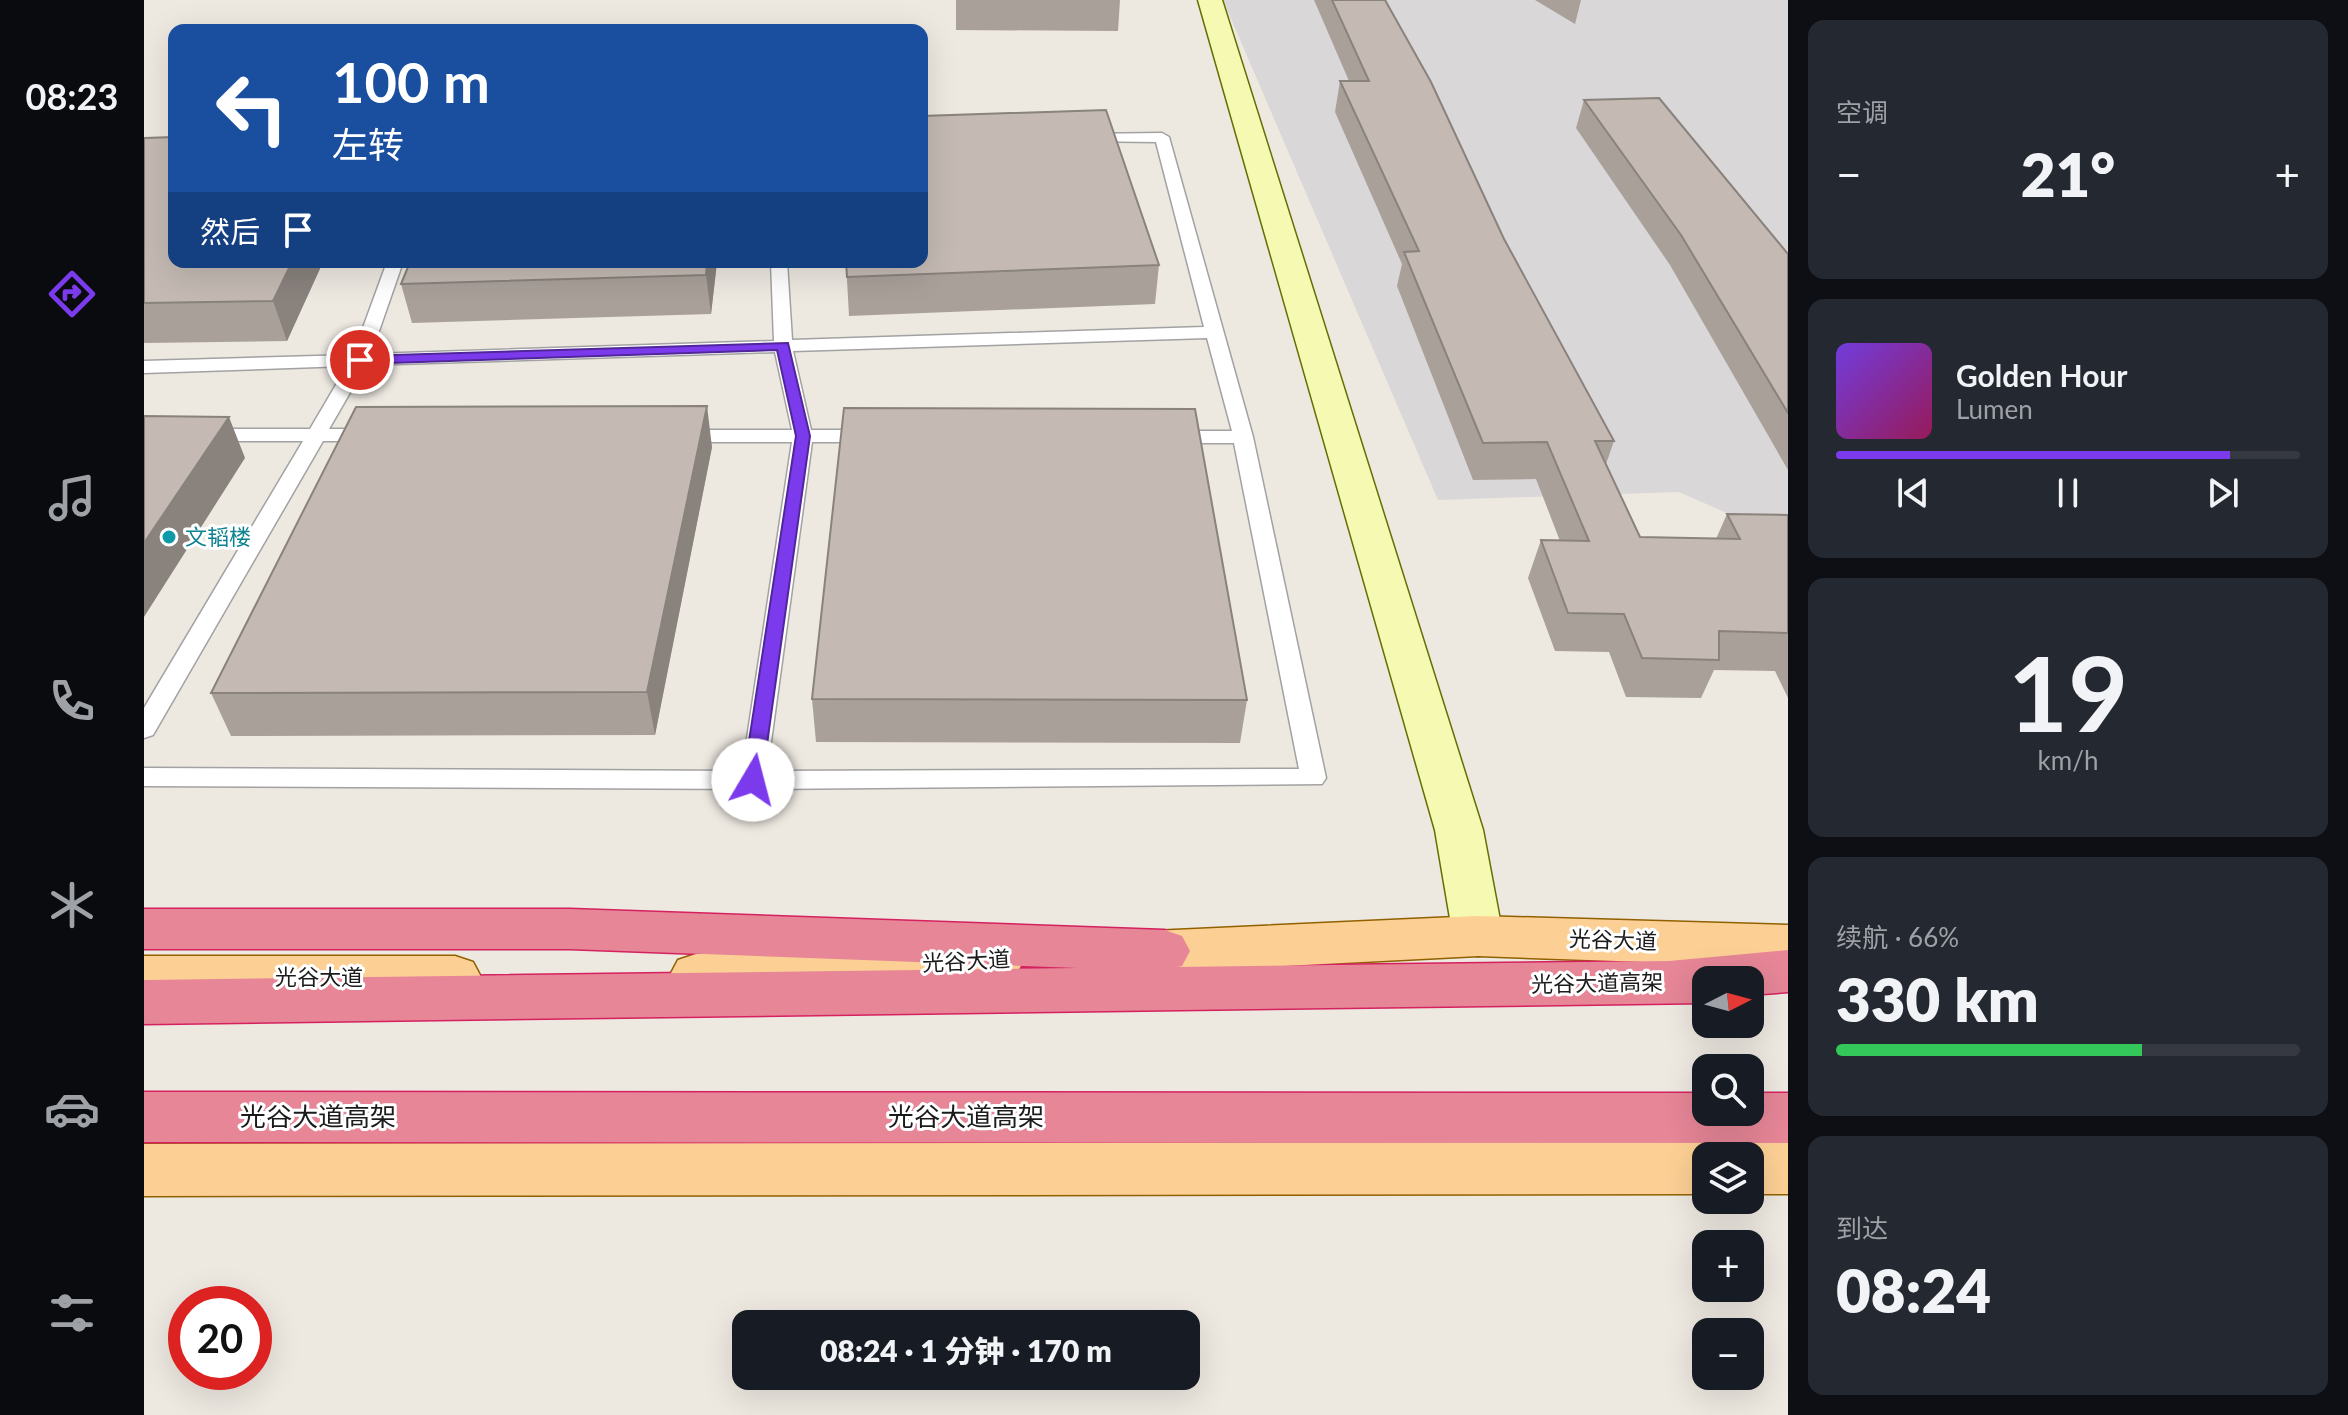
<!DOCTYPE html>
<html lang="zh">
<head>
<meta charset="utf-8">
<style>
	:root { --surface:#171b24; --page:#242831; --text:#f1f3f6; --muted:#9ea1a6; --line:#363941; --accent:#7c3aed }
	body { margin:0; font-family:Lato,"Noto Sans SC",sans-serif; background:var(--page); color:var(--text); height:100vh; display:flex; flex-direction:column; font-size:30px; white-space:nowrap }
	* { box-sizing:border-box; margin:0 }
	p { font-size:26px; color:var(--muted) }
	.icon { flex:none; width:44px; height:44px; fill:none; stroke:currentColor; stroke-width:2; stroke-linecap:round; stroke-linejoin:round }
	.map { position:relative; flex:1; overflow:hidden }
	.drawer { display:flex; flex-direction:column; gap:20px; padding:20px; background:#0d0f14; width:560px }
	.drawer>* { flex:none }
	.guide { position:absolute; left:24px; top:24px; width:760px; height:244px; border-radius:16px; box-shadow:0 8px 32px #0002; background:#1a4fa0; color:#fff; overflow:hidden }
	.needle { width:52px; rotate:84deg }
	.fabs { position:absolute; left:1548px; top:966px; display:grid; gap:16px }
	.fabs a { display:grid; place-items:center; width:72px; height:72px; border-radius:16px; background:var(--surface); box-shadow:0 8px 32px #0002; font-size:40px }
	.speed { position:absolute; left:24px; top:1286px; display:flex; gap:16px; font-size:40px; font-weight:700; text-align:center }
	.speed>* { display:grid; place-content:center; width:104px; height:104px; border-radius:50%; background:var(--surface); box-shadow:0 8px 32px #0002; line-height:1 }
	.speed .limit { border:12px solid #d22; background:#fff; color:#111 }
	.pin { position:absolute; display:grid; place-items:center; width:68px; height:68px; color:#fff; margin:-34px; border:4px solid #fff; border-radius:50%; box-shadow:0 2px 8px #0007 }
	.me { position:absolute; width:88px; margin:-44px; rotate:8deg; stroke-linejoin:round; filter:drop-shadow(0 0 6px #0008) }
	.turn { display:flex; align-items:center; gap:28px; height:168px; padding:0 32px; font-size:36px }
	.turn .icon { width:104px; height:104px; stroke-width:2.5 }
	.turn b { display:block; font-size:56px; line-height:68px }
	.then { display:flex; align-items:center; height:76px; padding:0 32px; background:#0003; gap:16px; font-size:30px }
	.big { font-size:60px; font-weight:800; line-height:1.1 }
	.drawer .widget { flex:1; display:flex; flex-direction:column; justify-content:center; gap:12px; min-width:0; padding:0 28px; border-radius:16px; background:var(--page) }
	.drawer .dial { align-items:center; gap:0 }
	.dial b { font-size:104px; line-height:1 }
	.song { display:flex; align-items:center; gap:24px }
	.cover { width:96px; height:96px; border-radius:12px; background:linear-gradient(135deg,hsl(260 70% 55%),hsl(330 70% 35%)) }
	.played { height:8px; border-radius:4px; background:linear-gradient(90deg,var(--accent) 85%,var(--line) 85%) }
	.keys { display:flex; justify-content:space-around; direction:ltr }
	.heat { display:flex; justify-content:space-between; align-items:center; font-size:44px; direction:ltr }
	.charge { height:12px; border-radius:6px; background:linear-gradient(90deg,#34c759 66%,var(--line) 0) }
	.trip { position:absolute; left:588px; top:1310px; width:468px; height:80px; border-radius:16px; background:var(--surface); box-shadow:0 8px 32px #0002; font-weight:800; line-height:80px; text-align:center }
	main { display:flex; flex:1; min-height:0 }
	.tabs { display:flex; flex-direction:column; width:144px; justify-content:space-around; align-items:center; background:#090b0e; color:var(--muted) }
	.tabs .icon { width:56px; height:56px }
	.tabs .on { color:var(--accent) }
	.tabs b { font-size:36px; color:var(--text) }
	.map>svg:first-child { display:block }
</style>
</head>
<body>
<main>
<nav class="tabs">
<b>08:23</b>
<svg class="icon on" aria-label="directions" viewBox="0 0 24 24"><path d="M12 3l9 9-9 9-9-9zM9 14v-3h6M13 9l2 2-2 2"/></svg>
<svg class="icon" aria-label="music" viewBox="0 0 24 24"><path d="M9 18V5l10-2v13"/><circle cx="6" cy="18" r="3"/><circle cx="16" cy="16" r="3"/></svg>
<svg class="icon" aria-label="phone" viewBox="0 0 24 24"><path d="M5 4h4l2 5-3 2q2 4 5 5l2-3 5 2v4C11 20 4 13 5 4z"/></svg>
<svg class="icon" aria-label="climate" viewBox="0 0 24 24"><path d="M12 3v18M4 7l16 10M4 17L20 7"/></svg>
<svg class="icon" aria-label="car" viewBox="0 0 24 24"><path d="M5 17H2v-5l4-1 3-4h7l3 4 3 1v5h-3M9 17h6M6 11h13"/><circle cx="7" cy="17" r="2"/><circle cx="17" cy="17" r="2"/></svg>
<svg class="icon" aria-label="filters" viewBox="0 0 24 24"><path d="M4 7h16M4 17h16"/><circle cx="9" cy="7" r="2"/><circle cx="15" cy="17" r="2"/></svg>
</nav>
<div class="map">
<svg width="1644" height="1415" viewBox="0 0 1644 1415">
	<rect width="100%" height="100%" fill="#ede8e0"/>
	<path fill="#d9d7d7" d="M 1079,0 L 1644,0 L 1644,540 L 1535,492 L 1294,500 Z"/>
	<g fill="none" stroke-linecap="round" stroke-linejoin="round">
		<defs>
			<path id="lane" d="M 940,134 L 1018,133 L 1025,137 L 1109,437 L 1182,778 L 1178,784 L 609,789 L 0,786 L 0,768 L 598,771 L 648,442 L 534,442 L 524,436 L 534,430 L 648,430 L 631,352 L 222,365 L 185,429 L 230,429 L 240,435 L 230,441 L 179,441 L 9,735 L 0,738 L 0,708 L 159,441 L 0,441 L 0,429 L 166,429 L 203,366 L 0,373 L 0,361 L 209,355 L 243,262 L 259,262 L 227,354 L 630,341 L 627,262 L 643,262 L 648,340 L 1060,327 L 1012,142 L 935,141 L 935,135 ZM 1063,338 L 1088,431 L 1022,431 L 1012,437 L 1022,443 L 1090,443 L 1155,769 L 623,771 L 668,442 L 730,442 L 740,436 L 730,430 L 667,430 L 649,351 Z"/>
			<path id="secondary" d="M 1054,0 L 1078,0 L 1339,830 L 1359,936 L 1352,950 L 1334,956 L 1316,950 L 1309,936 L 1291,830 Z"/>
			<path id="primary" d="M 1334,916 L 1644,925 L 1644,967 L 1334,956 L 987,974 L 969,968 L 961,953 L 969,938 L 987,932 Z
				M 854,939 L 872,945 L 880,960 L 872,975 L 854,981 L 552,996 L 534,990 L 526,975 L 534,960 L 552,954 Z
				M 0,956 L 311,956 L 329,962 L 337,977 L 329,992 L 311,998 L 0,998 Z
				M 1562,1142 L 1584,1153 L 1606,1142 L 1644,1142 L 1644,1194 L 1606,1194 L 1606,1156 L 1562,1156 L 1562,1194 L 0,1196 L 0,1144 Z"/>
			<path id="highway" d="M 0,909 L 426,909 L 1020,930 L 1038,936 L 1046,951 L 1038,966 L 1033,967 L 1525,961 L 1644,950 L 1644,992 L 1606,995 L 1606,980 L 1562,980 L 1562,1003 L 0,1024 L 0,980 L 934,968 L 426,949 L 0,949 Z
				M 0,1092 L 1562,1093 L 1562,1112 L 1606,1112 L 1606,1093 L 1644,1093 L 1644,1143 L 0,1142 Z"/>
		</defs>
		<use href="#lane" stroke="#a2a2a2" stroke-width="3"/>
		<use href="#secondary" stroke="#636f04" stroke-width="3"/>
		<use href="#primary" stroke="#916100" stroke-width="3"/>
		<use href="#highway" stroke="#d5225f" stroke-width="3"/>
		<use href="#lane" fill="#fff" fill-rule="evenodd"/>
		<use href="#secondary" fill="#f5f9b1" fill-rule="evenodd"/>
		<use href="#primary" fill="#fcd095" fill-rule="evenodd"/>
		<use href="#highway" fill="#e68697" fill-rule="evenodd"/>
	</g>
	<path fill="#a9a09a" d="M 812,0 L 976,0 L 974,31 L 812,30 Z
		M 1170,0 L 1241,0 L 1360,239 L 1470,441 L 1462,464 L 1496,537 L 1572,539 L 1583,514 L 1644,515 L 1644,698 L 1631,671 L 1570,670 L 1557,698 L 1482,697 L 1465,652 L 1411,651 L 1384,578 L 1397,540 L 1416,541 L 1392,479 L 1329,480 L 1253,286 L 1258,264 L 1191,112 L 1196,81 L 1205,81 Z
		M 1391,0 L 1437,0 L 1431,24 Z
		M 1440,100 L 1644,254 L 1644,470 L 1526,265 L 1432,128 Z
		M 0,138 L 179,262 L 143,341 L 0,343 Z
		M 266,262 L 573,262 L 567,314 L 268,323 L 257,284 Z
		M 702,262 L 1015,265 L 1011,304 L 705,316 Z
		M 568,447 L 511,735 L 87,736 L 67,693 Z
		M 668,699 L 1103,700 L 1096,743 L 672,742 Z"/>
	<path fill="#89827d" d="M 148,262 L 179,262 L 143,341 L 129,301 Z
		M 563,262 L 573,262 L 567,314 L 562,275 Z
		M 563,406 L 568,447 L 511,735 L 503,692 Z
		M 85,417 L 101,458 L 0,617 L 0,543 Z"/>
	<path fill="#c4bab3" stroke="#89827d" stroke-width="2" d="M 1188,0 L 1241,0 L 1287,82 L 1360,239 L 1470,441 L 1451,441 L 1496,537 L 1596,539 L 1583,514 L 1644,515 L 1644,633 L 1575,631 L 1575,660 L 1498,658 L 1480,614 L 1424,613 L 1397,540 L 1445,541 L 1403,442 L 1339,443 L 1260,252 L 1275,251 L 1196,81 L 1225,81 Z
		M 1515,98 L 1644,254 L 1644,413 L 1537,235 L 1440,100 Z
		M 962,110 L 1015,265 L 703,277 L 702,262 L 778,262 L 778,116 Z
		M 30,137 L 30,262 L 148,262 L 129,301 L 0,303 L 0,138 Z
		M 266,262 L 563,262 L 562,275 L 257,284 Z
		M 563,406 L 503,692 L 67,693 L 212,407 Z
		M 700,408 L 1051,409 L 1103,700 L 668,699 Z
		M 0,416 L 85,417 L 0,543 Z"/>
	<path fill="#7c3aed" stroke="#51269a" stroke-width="2" d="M 644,343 L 666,436 L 618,780 L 609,787 L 599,780 L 652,436 L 633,350 L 216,364 L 209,360 L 216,356 Z"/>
	<circle fill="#0f9aa8" stroke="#fff" stroke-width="3" cx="25" cy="537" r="8"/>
	<g text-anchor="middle" stroke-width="6" stroke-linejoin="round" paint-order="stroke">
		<g font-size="22" fill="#0d838f" stroke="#fff" text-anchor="start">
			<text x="41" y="545">文韬楼</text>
		</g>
		<g font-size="22" fill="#1b1b1b" stroke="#fff">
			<text transform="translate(1469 940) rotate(2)" y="8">光谷大道</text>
			<text transform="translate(822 961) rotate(-3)" y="8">光谷大道</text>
			<text x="175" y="985">光谷大道</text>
			<text transform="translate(1453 983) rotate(-1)" y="8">光谷大道高架</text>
		</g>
		<g font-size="26" fill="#1b1b1b" stroke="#fff">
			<text x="174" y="1126">光谷大道高架</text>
			<text x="822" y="1126">光谷大道高架</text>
		</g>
	</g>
</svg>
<div class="fabs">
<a><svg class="needle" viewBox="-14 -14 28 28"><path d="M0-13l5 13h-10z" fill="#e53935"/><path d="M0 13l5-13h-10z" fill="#9ea1a6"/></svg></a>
<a><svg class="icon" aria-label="search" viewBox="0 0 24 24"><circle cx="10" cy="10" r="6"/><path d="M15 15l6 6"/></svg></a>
<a><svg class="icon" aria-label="layers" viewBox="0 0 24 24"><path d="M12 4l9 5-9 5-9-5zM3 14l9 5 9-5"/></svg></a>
<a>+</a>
<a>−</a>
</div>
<div class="speed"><div class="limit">20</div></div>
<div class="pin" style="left:216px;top:360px;background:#d93025"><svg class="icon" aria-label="arrive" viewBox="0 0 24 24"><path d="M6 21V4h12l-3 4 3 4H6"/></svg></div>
<svg class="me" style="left:609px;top:780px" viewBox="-20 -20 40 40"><circle r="19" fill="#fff"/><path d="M0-13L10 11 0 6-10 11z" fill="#7c3aed"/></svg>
<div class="trip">08:24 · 1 分钟 · 170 m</div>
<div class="guide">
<div class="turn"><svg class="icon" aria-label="left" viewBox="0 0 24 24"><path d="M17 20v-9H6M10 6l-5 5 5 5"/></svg><div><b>100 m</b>左转</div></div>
<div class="then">然后<svg class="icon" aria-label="arrive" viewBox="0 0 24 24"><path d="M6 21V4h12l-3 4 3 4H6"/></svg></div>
</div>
</div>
<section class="drawer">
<div class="widget"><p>空调</p>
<div class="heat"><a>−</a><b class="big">21°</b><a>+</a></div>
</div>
<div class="widget">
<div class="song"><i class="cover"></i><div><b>Golden Hour</b><p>Lumen</p></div></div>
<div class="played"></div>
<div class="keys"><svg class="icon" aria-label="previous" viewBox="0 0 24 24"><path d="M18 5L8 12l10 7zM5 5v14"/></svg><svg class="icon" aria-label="pause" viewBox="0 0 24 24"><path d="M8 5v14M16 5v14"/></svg><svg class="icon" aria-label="next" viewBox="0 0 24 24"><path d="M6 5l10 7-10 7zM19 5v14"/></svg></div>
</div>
<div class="widget dial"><b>19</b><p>km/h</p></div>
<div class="widget"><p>续航 · 66%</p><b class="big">330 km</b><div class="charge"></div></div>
<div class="widget"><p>到达</p><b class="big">08:24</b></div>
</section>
</main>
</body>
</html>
